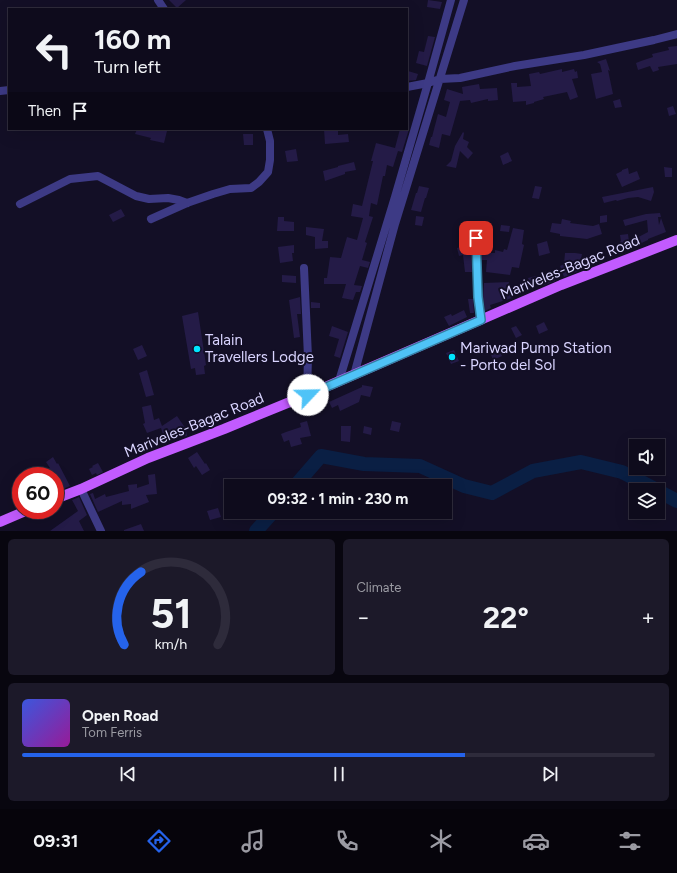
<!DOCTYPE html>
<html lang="en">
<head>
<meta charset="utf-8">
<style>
	:root { --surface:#0e0b1c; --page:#1c1929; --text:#f1f3f6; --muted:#9b9ba3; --line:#2e2b3b; --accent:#2563eb }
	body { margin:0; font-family:Figtree,sans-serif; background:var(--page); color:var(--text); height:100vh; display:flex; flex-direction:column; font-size:15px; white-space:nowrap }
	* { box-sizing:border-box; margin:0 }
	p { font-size:13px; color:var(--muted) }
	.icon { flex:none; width:22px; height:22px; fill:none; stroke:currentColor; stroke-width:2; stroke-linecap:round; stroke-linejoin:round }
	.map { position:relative; height:531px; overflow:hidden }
	.drawer { display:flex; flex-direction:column; gap:8px; padding:8px; background:#08060f; flex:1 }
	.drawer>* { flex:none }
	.guide { position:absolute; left:8px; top:8px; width:400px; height:122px; border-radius:0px; box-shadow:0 4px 16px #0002,0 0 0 1px var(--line); background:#0e0b1c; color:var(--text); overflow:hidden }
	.tools { position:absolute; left:629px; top:439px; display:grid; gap:8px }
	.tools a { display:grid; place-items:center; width:36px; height:36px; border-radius:0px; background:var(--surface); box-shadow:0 4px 16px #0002,0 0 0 1px var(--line); font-size:20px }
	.speed { position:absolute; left:12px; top:467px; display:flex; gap:8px; font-size:20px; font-weight:700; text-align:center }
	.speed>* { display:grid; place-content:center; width:52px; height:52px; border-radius:50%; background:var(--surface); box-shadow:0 4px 16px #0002,0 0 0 1px var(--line); line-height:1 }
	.speed .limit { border:6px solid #d22; background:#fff; color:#111 }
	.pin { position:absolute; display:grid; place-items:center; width:34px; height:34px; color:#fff; margin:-17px; border-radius:8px; box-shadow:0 2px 6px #0006 }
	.me { position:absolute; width:44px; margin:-22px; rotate:66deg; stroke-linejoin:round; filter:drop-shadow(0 0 3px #0008) }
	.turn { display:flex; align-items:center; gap:14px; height:84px; padding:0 20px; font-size:18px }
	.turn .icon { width:52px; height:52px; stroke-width:2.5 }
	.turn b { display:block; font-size:28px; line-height:34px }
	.then { display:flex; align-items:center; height:38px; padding:0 20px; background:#0003; gap:8px; font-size:15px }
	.big { font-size:30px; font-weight:700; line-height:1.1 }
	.drawer .card { flex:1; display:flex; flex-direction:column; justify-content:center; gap:6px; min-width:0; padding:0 14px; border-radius:6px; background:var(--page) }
	.drawer .dial { align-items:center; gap:0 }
	.dial svg { height:104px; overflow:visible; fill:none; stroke:var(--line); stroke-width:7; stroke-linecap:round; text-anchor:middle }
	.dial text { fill:var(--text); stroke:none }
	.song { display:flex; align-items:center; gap:12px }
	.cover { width:48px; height:48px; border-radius:6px; background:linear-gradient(135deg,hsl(230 70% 55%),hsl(300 70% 35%)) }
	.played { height:4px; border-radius:2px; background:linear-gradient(90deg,var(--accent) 70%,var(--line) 70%) }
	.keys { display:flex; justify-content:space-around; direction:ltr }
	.heat { display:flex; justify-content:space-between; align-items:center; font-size:22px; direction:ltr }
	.drawer .tiles { flex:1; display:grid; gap:8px; grid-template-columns:1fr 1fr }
	.card:last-child { grid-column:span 2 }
	.trip { position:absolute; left:224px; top:479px; width:228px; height:40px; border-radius:0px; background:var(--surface); box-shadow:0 4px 16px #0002,0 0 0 1px var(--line); font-weight:700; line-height:40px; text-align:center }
	.tabs { display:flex; height:64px; justify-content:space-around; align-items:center; background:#06040b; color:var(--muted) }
	.tabs .icon { width:28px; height:28px }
	.tabs .current { color:var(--accent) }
	.tabs b { font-size:18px; color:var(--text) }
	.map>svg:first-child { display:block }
</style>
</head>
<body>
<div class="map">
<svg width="677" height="531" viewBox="0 0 677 531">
	<rect width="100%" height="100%" fill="#130f26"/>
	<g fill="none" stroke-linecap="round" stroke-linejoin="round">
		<path stroke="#0a1f44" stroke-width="14" d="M 295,486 L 321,456 L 364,464 L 420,466 L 464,486 L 492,493 L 533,471 L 581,462 L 622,472 L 657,490
			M 658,491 L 677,501
			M 256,531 L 273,512"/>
	</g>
	<path fill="#241b47" d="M 169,0 L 186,0 L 177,8 Z
		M 428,0 L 442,2 L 440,9 L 427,7 Z
		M 428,36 L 435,37 L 427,66 L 416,63 L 419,51 L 424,52 Z
		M 677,46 L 677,64 L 658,67 L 659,70 L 653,72 L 650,66 L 638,70 L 636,63 L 641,61 L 653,57 L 652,54 L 669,50 L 668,47 Z
		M 606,59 L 610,71 L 608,70 L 613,94 L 596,99 L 591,74 L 602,72 L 600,64 L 597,62 Z
		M 562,69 L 562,72 L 574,69 L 575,72 L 577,71 L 578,78 L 572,79 L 578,97 L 570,100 L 567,92 L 543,97 L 544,99 L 534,102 L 534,103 L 526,105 L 526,101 L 513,102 L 511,83 L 517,83 L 517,87 L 531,86 L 529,74 L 539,72 L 540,74 Z
		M 408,71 L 418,74 L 416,80 L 407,81 Z
		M 479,84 L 480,89 L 497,88 L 498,100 L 488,101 L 488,99 L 471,103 L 470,100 L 460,101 L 450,136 L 442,134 L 439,148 L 429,145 L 431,137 L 432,137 L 438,114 L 446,117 L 450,102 L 444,100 L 447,89 L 463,94 L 462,87 Z
		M 620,99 L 622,107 L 615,108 L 613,101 Z
		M 673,106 L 676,114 L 669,116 L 667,108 Z
		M 137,129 L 162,129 L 167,131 L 164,143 L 150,140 L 151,138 L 135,134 Z
		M 324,129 L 338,129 L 338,135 L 348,134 L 349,142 L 325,144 Z
		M 400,129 L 409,129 L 402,152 L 398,151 L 393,167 L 387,165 L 385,176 L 383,176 L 377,205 L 371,203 L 369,216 L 373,217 L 365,242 L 367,243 L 362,260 L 370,262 L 368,268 L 360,266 L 354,285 L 362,286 L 360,292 L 356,292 L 353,300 L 342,298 L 346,284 L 324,284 L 324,278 L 327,278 L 330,257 L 341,258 L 347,237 L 357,240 L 363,218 L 351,216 L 353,204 L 362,206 L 373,161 L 371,161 L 376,143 L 395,148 Z
		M 463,132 L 464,133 L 463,139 L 469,142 L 467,147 L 473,153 L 468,159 L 460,151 L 456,168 L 446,166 L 451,161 L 455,146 Z
		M 243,134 L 253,134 L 253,145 L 244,145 Z
		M 296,149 L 298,161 L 287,162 L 285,151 Z
		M 508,152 L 512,161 L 503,165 L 500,156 Z
		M 354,162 L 356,170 L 345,172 L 345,174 L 325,181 L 323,171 L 338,167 L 338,166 Z
		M 664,167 L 672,168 L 672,177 L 665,177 Z
		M 628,168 L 629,174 L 637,171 L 640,179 L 622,187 L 616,174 L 622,171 L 622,170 Z
		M 419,186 L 429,188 L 426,198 L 425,198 L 421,212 L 411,210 L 416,193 L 417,193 Z
		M 535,186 L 542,187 L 539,199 L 532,198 Z
		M 653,187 L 654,192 L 651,201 L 638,197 L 628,198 L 617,201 L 616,200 L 604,203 L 602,197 Z
		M 121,209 L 125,216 L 113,222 L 109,215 Z
		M 660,213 L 661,217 L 658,217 L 659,225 L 661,218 L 666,232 L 648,239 L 648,240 L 624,251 L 620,242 L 621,241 L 620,235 L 628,234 L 629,242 L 648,232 L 647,220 L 625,226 L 623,220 L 646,214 Z
		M 607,215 L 607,222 L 600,223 L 600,216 Z
		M 416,216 L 424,217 L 422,226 L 415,225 Z
		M 278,217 L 284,217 L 284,221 L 294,222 L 294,231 L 277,231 Z
		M 562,219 L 571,221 L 570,223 L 593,226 L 599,224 L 602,234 L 587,239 L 560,236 L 560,234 L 550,232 L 552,223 L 561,224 Z
		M 501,225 L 510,226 L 509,232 L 500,231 Z
		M 306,227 L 324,229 L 322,241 L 328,241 L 328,248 L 315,249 L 315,237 L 306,235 Z
		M 513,228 L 524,230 L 522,244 L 524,245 L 519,268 L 512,267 L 510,275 L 486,272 L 487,260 L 482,260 L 482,253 L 495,253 L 495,250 L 503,252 L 504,249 L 507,250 Z
		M 547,241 L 550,253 L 539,256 L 537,244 Z
		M 471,244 L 472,272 L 465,272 L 463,255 L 459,256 L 457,248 Z
		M 294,245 L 294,253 L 292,253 L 293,261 L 280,263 L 278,247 Z
		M 565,253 L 575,253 L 582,254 L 581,259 L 583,269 L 564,277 L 560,266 L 564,264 Z
		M 282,275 L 296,276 L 296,283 L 282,282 Z
		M 536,276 L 537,279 L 548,277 L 548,278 L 554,277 L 555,281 L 542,286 L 541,284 L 530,286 L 528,278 Z
		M 509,282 L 508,286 L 512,298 L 490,305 L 491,308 L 485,311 L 483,297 L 484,283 Z
		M 300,297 L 301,314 L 297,314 L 300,337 L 294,338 L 289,300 Z
		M 468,299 L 473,299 L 474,313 L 470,313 Z
		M 311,302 L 320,303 L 320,308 L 311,308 Z
		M 464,310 L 467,317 L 449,326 L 444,317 L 451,314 L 452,316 Z
		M 198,312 L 206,365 L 204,366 L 205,374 L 196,375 L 195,368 L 191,369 L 182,316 Z
		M 544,322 L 548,330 L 539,334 L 536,326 Z
		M 332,326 L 348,332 L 340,358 L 334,356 L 339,339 L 329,336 Z
		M 516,326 L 522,335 L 516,338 L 511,328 Z
		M 142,345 L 147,356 L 138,360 L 133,349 Z
		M 498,348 L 502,356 L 493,360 L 490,352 Z
		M 454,350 L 459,361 L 451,364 L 446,353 Z
		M 147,370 L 154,395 L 146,397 L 139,373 Z
		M 362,385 L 373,387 L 370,397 L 361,395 L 359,402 L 340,411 L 338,405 L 332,408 L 329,402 L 362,387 Z
		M 151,405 L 154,420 L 159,418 L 162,426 L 177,416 L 186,429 L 187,436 L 181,437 L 180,436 L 165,440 L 161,428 L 147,433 L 143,424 L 145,423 L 142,407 Z
		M 307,421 L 311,436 L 300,438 L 302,444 L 291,447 L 289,440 L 284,442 L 281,434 L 286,432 L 301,427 L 300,423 Z
		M 392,421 L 401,423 L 399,432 L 390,430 Z
		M 341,426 L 351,426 L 350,442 L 341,441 Z
		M 364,426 L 372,428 L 371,435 L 363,433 Z
		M 197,452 L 205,464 L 206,463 L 210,470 L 202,475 L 196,466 L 194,468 L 188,458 Z
		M 53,457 L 57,464 L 58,463 L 70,486 L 63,489 L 55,476 L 32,476 L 50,468 L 46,462 Z
		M 98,463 L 103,472 L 97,475 L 96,473 L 92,475 L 89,469 L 93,467 L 92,466 Z
		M 155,474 L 157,494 L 146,495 L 149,502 L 131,509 L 131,504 L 122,505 L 122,501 L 98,512 L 90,494 L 93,493 L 95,499 L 105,494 L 106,497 L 129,491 L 128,485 L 137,484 L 137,488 L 149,484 L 148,475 Z
		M 79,497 L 87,515 L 79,521 L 84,531 L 50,531 L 78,511 L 72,500 Z
		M 218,508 L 221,517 L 210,520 L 207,511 Z
		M 141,524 L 144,531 L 124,531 L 124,530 Z"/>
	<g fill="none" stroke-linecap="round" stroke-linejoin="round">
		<path stroke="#3d3a85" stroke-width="8" d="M 158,0 L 164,9
			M 407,87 L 428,83 L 440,79 L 460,78 L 515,66 L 584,55 L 654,40 L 677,34
			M 0,91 L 9,90
			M 20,204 L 70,179 L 98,176 L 136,196 L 149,199 L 168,198 L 179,200 L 187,203
			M 151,219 L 187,203 L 213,194 L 230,189 L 251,188 L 259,182 L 268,172 L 270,160 L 270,141 L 267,129
			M 476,238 L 478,297 L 481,320
			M 304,268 L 308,357 L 307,395
			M 354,375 L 395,224 L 464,0
			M 339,381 L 395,197 L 428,83 L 451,0
			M 81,489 L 101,531"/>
		<path stroke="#c25bff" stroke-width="10" d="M 55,499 L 81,489 L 148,458 L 224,429 L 307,395 L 561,285 L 677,240
			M 0,522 L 28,510"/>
	</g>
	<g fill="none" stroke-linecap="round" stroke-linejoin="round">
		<defs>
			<path id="route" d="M 308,395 L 481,320 L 478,297 L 476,238"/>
		</defs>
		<use href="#route" stroke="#337fa1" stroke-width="10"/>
		<use href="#route" stroke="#4fc3f7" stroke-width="7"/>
	</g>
	<g fill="#00e5ff" stroke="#130f26" stroke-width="1.5">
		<circle cx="197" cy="349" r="4"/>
		<circle cx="452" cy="357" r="4"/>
	</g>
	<g text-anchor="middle" stroke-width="4" stroke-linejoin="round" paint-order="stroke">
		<g font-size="15" fill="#d9d4ff" stroke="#130f26">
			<text transform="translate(570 267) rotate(-22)" y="5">Mariveles-Bagac Road</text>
			<text transform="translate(194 425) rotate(-22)" y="5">Mariveles-Bagac Road</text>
		</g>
		<g font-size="15" fill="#d9d4ff" stroke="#130f26" text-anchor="start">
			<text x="205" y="345">Talain<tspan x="205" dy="17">Travellers Lodge</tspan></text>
			<text x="460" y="353">Mariwad Pump Station<tspan x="460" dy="17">- Porto del Sol</tspan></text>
		</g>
	</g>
</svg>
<div class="tools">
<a><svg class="icon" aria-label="sound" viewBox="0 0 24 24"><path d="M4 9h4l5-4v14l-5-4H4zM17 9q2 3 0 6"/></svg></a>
<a><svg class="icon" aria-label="layers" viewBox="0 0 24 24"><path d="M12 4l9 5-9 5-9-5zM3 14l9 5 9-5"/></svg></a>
</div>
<div class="speed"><div class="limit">60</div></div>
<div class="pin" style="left:476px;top:238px;background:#d93025"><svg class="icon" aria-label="arrive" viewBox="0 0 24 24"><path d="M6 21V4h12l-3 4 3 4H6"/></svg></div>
<svg class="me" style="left:308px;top:395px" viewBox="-20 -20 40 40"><circle r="19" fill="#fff"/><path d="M0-13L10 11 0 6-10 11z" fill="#4fc3f7"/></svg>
<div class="trip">09:32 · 1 min · 230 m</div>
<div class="guide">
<div class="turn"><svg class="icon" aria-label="left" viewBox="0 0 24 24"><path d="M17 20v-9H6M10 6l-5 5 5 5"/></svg><div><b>160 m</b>Turn left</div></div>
<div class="then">Then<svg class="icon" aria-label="arrive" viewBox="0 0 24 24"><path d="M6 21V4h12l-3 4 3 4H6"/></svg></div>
</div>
</div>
<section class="drawer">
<div class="tiles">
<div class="card dial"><svg viewBox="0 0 100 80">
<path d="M14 69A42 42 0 1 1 86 69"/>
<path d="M14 69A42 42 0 0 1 27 13" stroke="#2563eb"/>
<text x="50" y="56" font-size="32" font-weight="700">51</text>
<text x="50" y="72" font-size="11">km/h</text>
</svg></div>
<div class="card"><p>Climate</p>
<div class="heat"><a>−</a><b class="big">22°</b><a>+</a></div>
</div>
<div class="card">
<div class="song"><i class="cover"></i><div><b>Open Road</b><p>Tom Ferris</p></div></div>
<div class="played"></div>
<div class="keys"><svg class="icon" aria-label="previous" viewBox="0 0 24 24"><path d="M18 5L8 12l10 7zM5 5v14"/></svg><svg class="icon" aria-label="pause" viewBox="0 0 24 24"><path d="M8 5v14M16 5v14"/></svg><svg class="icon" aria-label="next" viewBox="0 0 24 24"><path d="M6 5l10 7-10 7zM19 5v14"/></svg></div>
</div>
</div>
</section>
<nav class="tabs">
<b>09:31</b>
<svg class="icon current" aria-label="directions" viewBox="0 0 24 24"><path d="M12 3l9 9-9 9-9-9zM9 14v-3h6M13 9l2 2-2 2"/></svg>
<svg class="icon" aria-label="music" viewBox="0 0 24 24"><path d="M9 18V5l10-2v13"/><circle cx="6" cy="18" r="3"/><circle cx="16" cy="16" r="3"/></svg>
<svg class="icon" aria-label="phone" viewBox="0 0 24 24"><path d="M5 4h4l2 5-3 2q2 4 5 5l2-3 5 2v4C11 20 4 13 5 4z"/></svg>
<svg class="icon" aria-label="climate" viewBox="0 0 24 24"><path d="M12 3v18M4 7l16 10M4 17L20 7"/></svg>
<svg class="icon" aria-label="car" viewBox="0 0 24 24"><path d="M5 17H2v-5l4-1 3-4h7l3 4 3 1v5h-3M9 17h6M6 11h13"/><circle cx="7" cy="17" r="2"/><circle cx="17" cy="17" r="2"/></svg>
<svg class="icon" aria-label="filters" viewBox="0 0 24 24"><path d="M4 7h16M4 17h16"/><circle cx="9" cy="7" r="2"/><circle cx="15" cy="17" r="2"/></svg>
</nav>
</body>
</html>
